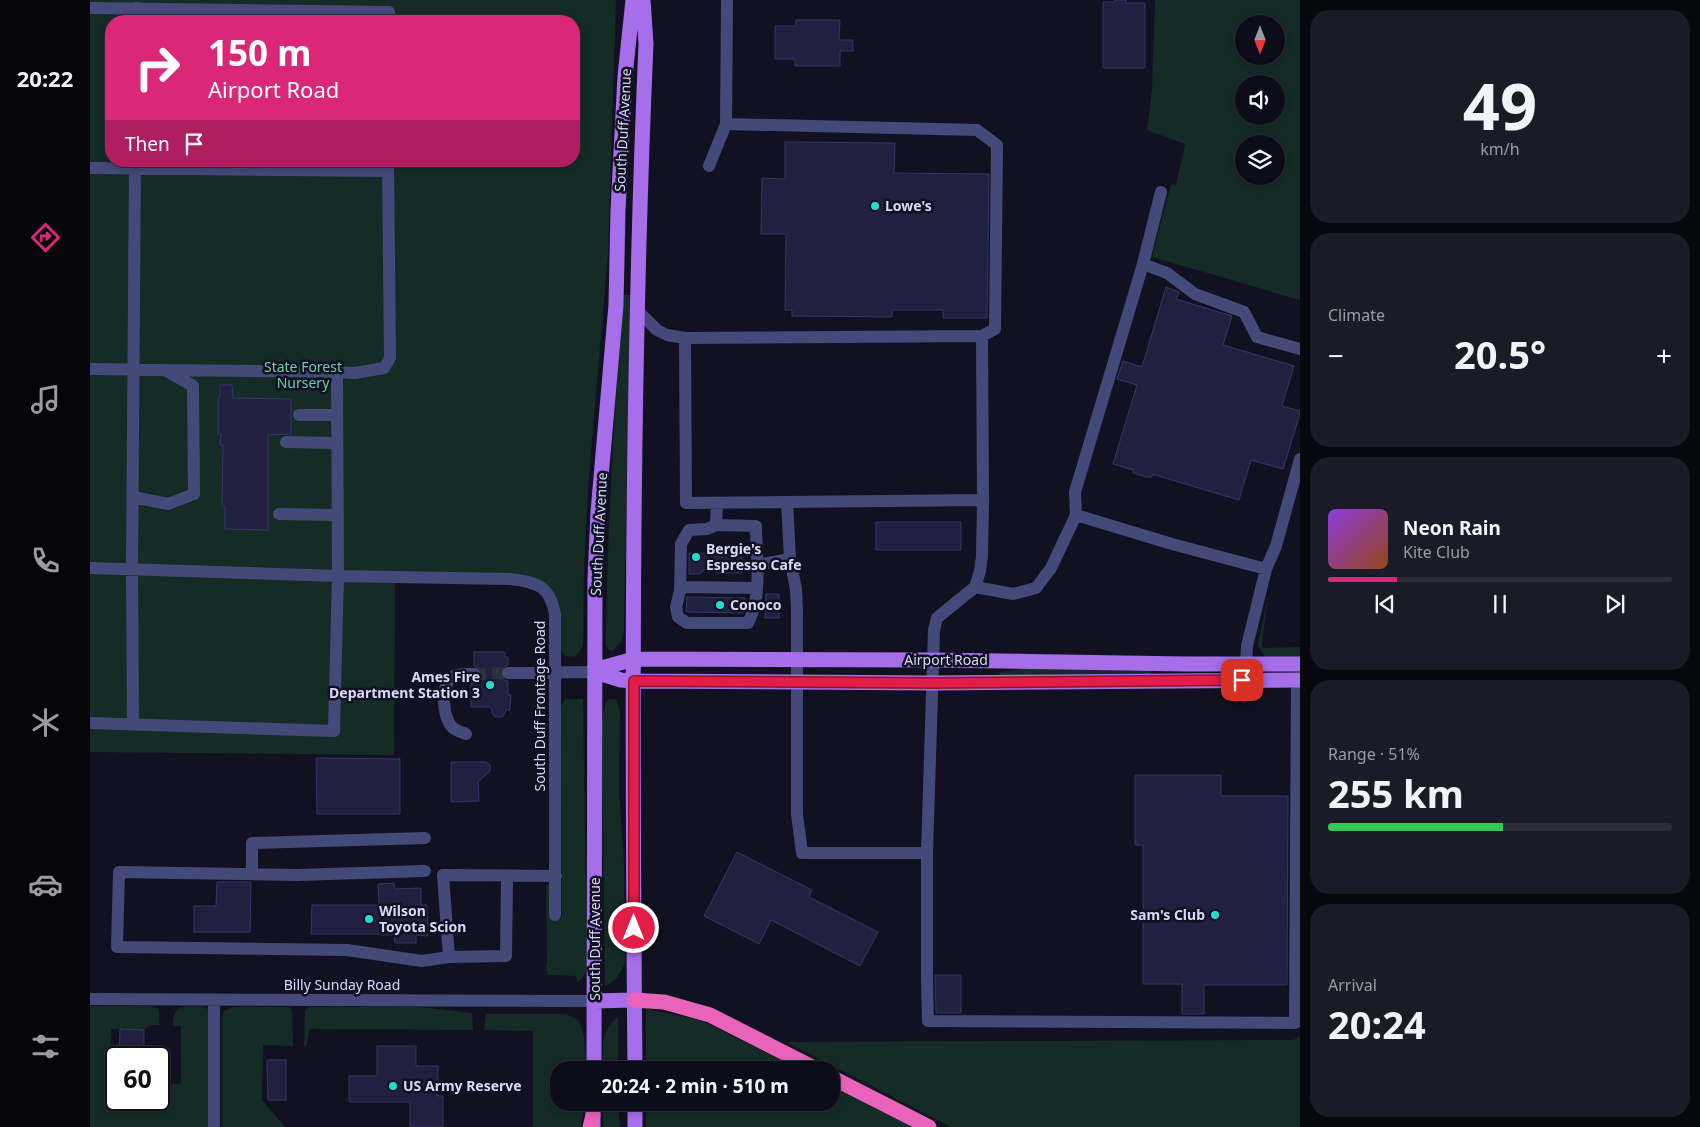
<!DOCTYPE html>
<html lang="en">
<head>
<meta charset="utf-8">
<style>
	:root { --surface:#0d0d1a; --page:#1b1b27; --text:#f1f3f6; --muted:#9a9ca2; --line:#2d2d39; --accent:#db2777 }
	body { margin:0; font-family:"Noto Sans",sans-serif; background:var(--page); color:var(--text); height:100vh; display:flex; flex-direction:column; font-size:19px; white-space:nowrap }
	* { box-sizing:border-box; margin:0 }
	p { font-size:16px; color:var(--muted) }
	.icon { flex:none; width:28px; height:28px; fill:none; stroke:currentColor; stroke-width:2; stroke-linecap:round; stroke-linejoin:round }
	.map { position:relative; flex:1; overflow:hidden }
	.details { display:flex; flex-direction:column; gap:10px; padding:10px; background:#07070e; width:400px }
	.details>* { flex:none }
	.guide { position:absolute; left:15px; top:15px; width:475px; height:152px; border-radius:20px; box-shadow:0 2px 8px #0003,0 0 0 1px var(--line); background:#db2777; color:#fff; overflow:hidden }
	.needle { width:32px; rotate:180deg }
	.buttons { position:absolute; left:1145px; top:15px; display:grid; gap:10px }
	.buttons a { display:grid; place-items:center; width:50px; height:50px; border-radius:50%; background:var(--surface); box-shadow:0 2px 8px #0003,0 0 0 1px var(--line); font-size:25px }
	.speed { position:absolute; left:15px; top:1046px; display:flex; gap:10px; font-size:25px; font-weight:700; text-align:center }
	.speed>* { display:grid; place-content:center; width:65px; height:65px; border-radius:50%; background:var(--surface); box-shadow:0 2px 8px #0003,0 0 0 1px var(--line); line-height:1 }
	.speed .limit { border:2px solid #111; border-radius:8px; background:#fff; color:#111 }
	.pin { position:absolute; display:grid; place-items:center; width:42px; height:42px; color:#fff; margin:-21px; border-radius:10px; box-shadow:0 2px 8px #0006 }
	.me { position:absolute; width:55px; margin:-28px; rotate:0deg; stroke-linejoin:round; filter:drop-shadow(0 0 4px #0008) }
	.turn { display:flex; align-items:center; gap:18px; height:105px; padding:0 20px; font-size:22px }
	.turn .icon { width:65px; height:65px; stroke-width:2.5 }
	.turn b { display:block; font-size:35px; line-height:42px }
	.then { display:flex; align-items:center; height:48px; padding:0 20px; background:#0003; gap:10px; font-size:19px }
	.big { font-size:38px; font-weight:700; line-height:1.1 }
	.details .card { flex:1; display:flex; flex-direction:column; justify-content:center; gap:8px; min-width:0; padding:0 18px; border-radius:20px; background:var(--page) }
	.details .dial { align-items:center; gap:0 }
	.dial b { font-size:65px; line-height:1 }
	.song { display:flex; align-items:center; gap:15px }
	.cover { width:60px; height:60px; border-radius:8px; background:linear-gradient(135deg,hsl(270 70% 55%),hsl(20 70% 35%)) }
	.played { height:5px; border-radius:2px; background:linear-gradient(90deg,var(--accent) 20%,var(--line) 20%) }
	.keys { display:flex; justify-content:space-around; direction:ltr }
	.heat { display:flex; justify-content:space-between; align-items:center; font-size:28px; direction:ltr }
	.charge { height:8px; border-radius:4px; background:linear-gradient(90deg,#34c759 51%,var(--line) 0) }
	.trip { position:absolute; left:460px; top:1061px; width:290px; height:50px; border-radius:20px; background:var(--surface); box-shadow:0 2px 8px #0003,0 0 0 1px var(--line); font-weight:700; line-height:50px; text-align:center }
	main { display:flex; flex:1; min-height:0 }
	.dock { display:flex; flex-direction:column; width:90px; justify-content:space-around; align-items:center; background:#05050a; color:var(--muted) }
	.dock .icon { width:35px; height:35px }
	.dock .on { color:var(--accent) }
	.dock b { font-size:22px; color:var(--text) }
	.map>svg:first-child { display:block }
</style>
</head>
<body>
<main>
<nav class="dock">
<b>20:22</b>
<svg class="icon on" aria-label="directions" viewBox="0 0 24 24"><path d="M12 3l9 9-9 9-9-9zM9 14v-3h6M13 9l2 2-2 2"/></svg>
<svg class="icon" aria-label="music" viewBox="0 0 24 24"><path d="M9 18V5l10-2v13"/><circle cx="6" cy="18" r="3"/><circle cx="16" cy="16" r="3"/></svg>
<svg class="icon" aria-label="phone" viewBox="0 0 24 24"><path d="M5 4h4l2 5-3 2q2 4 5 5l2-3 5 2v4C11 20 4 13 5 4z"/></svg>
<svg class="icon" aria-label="climate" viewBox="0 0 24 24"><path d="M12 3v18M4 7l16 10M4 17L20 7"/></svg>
<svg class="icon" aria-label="car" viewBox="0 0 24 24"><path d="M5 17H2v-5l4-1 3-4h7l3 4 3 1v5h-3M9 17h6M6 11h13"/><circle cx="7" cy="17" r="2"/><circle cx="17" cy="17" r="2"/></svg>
<svg class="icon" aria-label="filters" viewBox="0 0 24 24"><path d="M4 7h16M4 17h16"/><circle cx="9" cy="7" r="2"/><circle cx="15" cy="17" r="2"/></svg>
</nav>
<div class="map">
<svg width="1210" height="1127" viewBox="0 0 1210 1127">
	<rect width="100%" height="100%" fill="#112"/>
	<path fill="#152b26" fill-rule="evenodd" d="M 0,0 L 526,0 L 518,252 L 498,489 L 494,567 L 493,645 C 489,655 485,658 475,656 L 472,652 C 465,619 482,590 439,576 L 305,571 L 304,755 L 0,752 ZM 21,21 L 484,21 L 484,161 L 21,161 Z
		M 1065,0 L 1210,0 L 1210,300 L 1062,257 L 1081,184 L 1086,185 L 1095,144 L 1057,130 L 1062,88 ZM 1154,24 L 1186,24 L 1186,56 L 1154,56 ZM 1154,84 L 1186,84 L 1186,116 L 1154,116 ZM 1154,144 L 1186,144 L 1186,176 L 1154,176 Z
		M 534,295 L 540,295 L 534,631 L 531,642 L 522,651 L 518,649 L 516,645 C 517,528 524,412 534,295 Z
		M 1178,596 L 1172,644 L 1173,648 L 1210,647 L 1210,658 L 1185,658 L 1174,656 L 1168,645 Z
		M 940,668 L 1061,671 L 1061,674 L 910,675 L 909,672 Z
		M 475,699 L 493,699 L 497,969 L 492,979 L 487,982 L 486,976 L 458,975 L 456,968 L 457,961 L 456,885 L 460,885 L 460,917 L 472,917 L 471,706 Z
		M 519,699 L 526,699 L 530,711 L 529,791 L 534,863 L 535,962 C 531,973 526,982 515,986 L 512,751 C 512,737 510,708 519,699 Z
		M 0,1006 L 59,1006 L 69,1009 L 69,1025 L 61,1025 L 54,1030 L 21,1029 L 21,1076 L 26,1085 L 26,1100 L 69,1100 L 69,1088 L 71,1083 L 91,1084 L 91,1026 L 83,1026 C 82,1002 98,1007 116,1007 L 119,1011 L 119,1127 L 0,1127 Z
		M 144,1007 L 199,1007 L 202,1010 L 203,1046 L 173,1045 L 172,1100 L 195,1127 L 132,1127 L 132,1017 L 134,1011 Z
		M 219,1007 L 331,1007 L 382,1013 L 383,1030 L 220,1029 L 216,1046 L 214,1046 L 215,1011 Z
		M 556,1009 L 610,1020 L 711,1070 L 556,1070 Z
		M 396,1014 L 476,1014 L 484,1018 L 489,1021 L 494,1036 L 497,1070 L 469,1070 L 469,1102 L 495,1103 L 491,1127 L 443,1127 L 443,1031 L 394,1030 Z
		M 528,1017 L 528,1070 L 513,1070 C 513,1048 509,1031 528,1017 Z
		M 1210,1037 L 1210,1127 L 861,1127 L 696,1042 L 1203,1040 Z
		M 741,1085 L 824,1127 L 556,1127 L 556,1103 L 741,1102 Z
		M 513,1103 L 528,1103 L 530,1127 L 513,1127 Z"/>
	<path fill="#212040" stroke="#373569" d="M 1025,0 L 1036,0 L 1036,3 L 1055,3 L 1055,68 L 1013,68 L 1013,2 L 1025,2 Z
		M 706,20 L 750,20 L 749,40 L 763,40 L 763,51 L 750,51 L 750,66 L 705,66 L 705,59 L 685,59 L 685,26 L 706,26 Z
		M 695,142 L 805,143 L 804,173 L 899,174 L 897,318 L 853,318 L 853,310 L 802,310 L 802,317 L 702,316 L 702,310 L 695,310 L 696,234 L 671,234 L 672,178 L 695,179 Z
		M 1076,287 L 1089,292 L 1086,299 L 1142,316 L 1133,345 L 1204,366 L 1192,406 L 1210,411 L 1210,414 L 1193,469 L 1161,460 L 1149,500 L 1062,474 L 1062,477 L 1057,477 L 1043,473 L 1043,470 L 1023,464 L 1047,385 L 1027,379 L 1033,361 L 1052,367 Z
		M 130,385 L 142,385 L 143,398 L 201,399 L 201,434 L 178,435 L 178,530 L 135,529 L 135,506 L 132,506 L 133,445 L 130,445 L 131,434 L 128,434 L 128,398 L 130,398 Z
		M 786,522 L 871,522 L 871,550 L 786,550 Z
		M 641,551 L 652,551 L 652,573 L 627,573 L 623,569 L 619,573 L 615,569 L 610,574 L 599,574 L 599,553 L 623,553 L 626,557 L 631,552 L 636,556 Z
		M 676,594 L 689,594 L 689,618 L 675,618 Z
		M 597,597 L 655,598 L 655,610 L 653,613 L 596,612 Z
		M 384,652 L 415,652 L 415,657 L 418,657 L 418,665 L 411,669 L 410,674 L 414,680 L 418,681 L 418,695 L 421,695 L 420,710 L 416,710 L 414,715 L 412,717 L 405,717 L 403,715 L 401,707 L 381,707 L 381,684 L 388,681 L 392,675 L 391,670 L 384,666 Z
		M 226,758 L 310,759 L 310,814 L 227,814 Z
		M 361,762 L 396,762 L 400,765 L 400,771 L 388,782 L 389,801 L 361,802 Z
		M 1045,775 L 1131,775 L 1131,796 L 1198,796 L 1197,985 L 1114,985 L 1114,1014 L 1092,1014 L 1092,984 L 1053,984 L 1053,845 L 1045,845 Z
		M 647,852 L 722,890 L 719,897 L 788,932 L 770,966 L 681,920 L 669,944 L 614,916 Z
		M 127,882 L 161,882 L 160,932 L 104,932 L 104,906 L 126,906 Z
		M 304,883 L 305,889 L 331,888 L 331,905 L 337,905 L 338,936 L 326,935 L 326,943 L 305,943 L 304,935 L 291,935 L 291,934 L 221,934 L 222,905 L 289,905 L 288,884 Z
		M 845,975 L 871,975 L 871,1013 L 846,1013 Z
		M 30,1029 L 54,1030 L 54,1058 L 29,1058 Z
		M 287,1046 L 326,1046 L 326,1066 L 348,1066 L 348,1096 L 353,1096 L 353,1127 L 320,1127 L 320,1102 L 259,1102 L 259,1076 L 287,1076 Z
		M 177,1060 L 196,1060 L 196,1100 L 178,1100 Z"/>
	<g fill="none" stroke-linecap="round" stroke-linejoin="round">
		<path stroke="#2f2f42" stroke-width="12" stroke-dasharray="12 6" stroke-linecap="butt" d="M 384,674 L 418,673"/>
		<path stroke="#434a7a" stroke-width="12" d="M 0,8 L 299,12 L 299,21
			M 47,21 L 47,8
			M 636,124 L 887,130 L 907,145 L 905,329 L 892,336
			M 619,166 L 636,124 L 637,0
			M 0,168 L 298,171
			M 1053,264 L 1071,192
			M 547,310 L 567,330 L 577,335 L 595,338 L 892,336 L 893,500 L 892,556 L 890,571 L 885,587 L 847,618 L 844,630 L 837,853 L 837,980 L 838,1021 L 1205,1023 L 1207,680
			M 595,338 L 596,503 L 893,500
			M 0,369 L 75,370 L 103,386 L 104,494 L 78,504 L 43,497
			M 247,372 L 265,373 L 294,368 L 300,358 L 298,161
			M 209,415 L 247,415
			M 196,442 L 247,443
			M 697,502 L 700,559 L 706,589 L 707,610 L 707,814 L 712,853 L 837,853
			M 189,514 L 247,515
			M 986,515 L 985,492 L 1053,264 L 1077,273 L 1105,294 L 1154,312 L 1167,337 L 1210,349
			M 626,525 L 666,526 C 666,557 673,594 658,623 L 597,623 L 588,617 L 586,607 L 590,591 L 591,544 L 599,530 L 617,529 L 626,525 L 627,503
			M 667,565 L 700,559
			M 0,568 L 248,576 L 420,579 C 447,582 460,586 465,614 L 465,915
			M 590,587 L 667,588
			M 885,587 L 923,594 L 946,588 L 961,568 L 986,515 L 1082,544 L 1176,569
			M 1156,665 L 1157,646 L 1176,569 L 1186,546 L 1210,459
			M 418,673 L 505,672
			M 0,723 L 244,731 L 248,576 L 247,372 L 75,370
			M 43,723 L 42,568 L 45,161
			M 376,734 C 371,732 366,731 362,727 C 352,716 350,684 364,676 C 370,673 377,674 384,674
			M 335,871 L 207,875 L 29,872 L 27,947 L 257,950 L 332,961 L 359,957
			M 162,874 L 162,843 L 335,838
			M 417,876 L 416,956 L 359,957 L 353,875 L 466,876
			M 0,999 L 505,1001
			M 124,1000 L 124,1127"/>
		<path stroke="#a76eea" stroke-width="15" d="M 505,672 L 515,667 L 544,659 L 843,660 L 1096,664 L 1210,664
			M 505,672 L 531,680 L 543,681 L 843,683 L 1210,680
			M 505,1001 L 544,1000
			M 504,1070 L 505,579 L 508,512 L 526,305 L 528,210 L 535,76 L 543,0
			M 545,1070 C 542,728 541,386 556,44 L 553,0
			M 545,1102 L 545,1127
			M 503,1127 L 503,1102"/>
		<path stroke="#e963ba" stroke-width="15" d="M 544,1000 L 574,1002 L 620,1015 L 728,1070
			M 741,1077 L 839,1127
			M 500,1127 L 503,1115"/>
	</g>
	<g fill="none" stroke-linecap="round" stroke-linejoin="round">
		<defs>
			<path id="route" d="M 544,928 L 544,681 L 843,683 L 1152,680"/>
		</defs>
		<use href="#route" stroke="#92132f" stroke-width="12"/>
		<use href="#route" stroke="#e11d48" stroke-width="9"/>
	</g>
	<g fill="#20ddd0" stroke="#112" stroke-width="2">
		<circle cx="785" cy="206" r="5"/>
		<circle cx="606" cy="557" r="5"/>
		<circle cx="630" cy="605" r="5"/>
		<circle cx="400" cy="685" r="5"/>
		<circle cx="1125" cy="915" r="5"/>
		<circle cx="279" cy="919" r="5"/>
		<circle cx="303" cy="1086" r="5"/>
	</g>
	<g text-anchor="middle" stroke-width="5" stroke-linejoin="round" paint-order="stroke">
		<g font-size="14" fill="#d8d9f9" stroke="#112">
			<text transform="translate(533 130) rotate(-87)" y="5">South Duff Avenue</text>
			<text transform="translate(509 534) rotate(-87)" y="5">South Duff Avenue</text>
			<text x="856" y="665">Airport Road</text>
			<text transform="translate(450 706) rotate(-90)" y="5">South Duff Frontage Road</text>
			<text transform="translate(505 939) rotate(-90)" y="5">South Duff Avenue</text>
			<text x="252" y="990">Billy Sunday Road</text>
		</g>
		<g font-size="14" font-weight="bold" fill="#d8d9f9" stroke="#112" text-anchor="start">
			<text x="795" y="211">Lowe's</text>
			<text x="616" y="554">Bergie's<tspan x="616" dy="16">Espresso Cafe</tspan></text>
			<text x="640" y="610">Conoco</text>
			<text x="390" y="682" text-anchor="end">Ames Fire<tspan x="390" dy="16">Department Station 3</tspan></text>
			<text x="289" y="916">Wilson<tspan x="289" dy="16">Toyota Scion</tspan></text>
			<text x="1115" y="920" text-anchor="end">Sam's Club</text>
			<text x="313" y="1091">US Army Reserve</text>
		</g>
		<g font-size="14" fill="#6ecfa7" stroke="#112">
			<text x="213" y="372">State Forest<tspan x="213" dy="16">Nursery</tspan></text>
		</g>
	</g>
</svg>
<div class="buttons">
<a><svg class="needle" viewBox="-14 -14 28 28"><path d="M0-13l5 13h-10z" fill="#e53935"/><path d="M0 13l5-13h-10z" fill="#9a9ca2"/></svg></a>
<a><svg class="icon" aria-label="sound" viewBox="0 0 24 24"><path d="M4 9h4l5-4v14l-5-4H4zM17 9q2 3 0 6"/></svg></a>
<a><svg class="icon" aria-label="layers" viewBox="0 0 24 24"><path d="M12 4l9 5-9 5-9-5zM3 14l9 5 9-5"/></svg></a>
</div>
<div class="speed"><div class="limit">60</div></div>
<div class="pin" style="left:1152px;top:680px;background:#d93025"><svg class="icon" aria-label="arrive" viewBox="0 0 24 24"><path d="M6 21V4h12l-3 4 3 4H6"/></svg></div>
<svg class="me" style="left:544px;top:928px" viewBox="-20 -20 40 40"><circle r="17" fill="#e11d48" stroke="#fff" stroke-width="3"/><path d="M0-11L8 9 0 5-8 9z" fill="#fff"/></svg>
<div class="trip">20:24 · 2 min · 510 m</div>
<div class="guide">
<div class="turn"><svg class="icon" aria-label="right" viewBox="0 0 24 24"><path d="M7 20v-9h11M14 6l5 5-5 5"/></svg><div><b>150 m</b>Airport Road</div></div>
<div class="then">Then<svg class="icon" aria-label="arrive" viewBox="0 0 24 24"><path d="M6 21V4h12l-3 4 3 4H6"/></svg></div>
</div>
</div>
<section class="details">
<div class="card dial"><b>49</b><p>km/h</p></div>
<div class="card"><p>Climate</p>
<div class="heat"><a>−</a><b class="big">20.5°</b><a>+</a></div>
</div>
<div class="card">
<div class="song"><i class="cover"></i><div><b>Neon Rain</b><p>Kite Club</p></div></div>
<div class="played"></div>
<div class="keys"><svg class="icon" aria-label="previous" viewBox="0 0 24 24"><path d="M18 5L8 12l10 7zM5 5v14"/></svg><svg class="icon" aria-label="pause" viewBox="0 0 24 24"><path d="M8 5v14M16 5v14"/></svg><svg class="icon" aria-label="next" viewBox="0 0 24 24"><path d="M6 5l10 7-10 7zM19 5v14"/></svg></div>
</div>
<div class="card"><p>Range · 51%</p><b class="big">255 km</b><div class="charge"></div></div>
<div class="card"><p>Arrival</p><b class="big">20:24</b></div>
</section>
</main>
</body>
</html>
